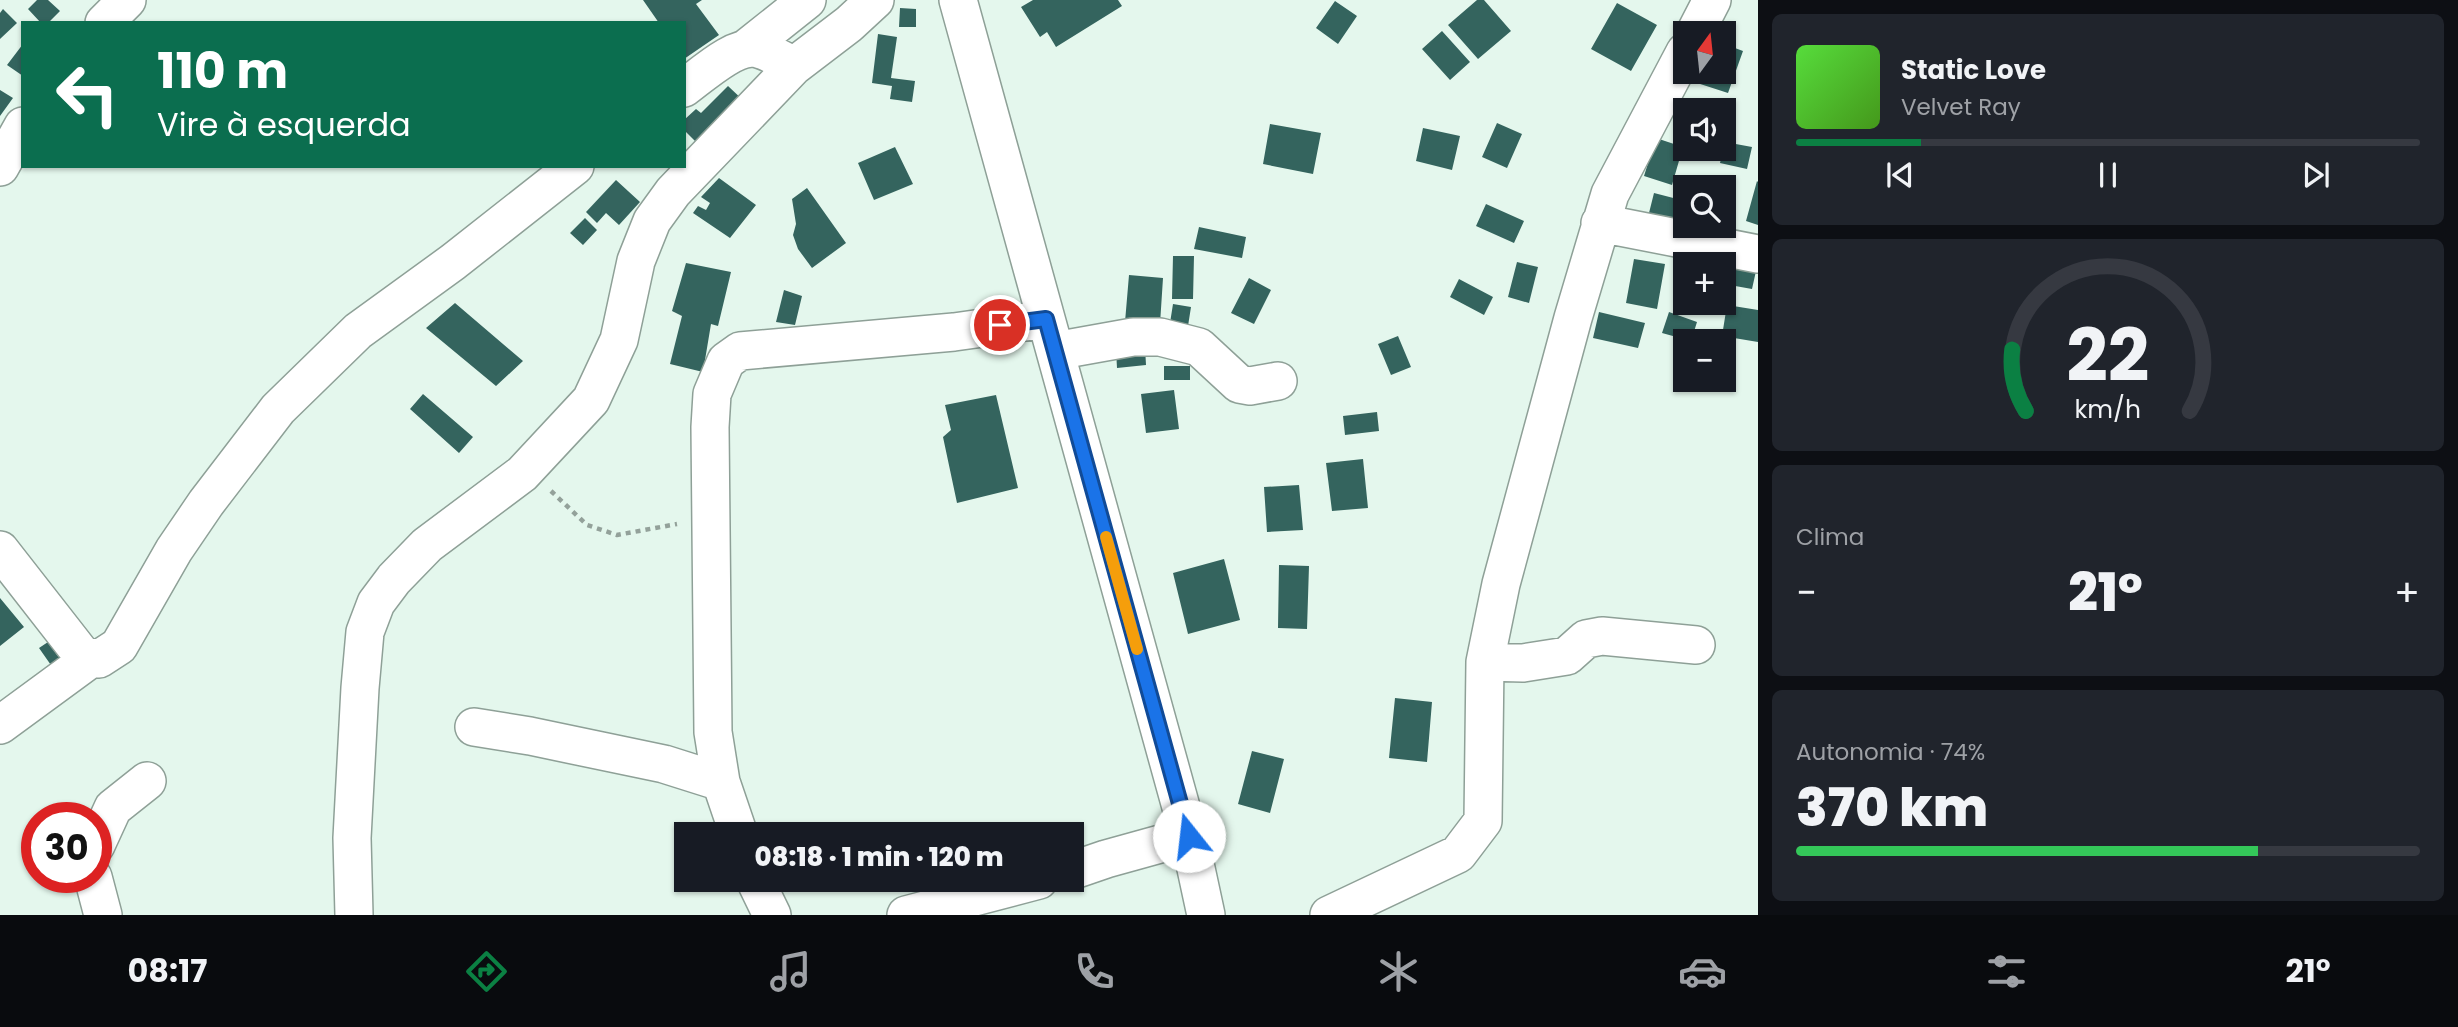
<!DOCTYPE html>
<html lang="pt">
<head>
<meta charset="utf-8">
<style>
	:root { --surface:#171b24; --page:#20242c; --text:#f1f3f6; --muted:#9ea1a6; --line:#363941; --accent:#0b8043 }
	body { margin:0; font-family:Poppins,sans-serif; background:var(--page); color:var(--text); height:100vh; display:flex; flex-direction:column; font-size:26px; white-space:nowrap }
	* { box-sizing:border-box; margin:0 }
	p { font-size:23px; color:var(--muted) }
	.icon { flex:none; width:38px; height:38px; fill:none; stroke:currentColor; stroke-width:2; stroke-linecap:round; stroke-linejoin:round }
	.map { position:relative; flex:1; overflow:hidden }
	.details { display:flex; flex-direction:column; gap:14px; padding:14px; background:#0d0f14; width:700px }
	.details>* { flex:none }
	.top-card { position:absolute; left:21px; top:21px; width:665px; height:147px; border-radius:0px; box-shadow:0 2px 5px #0004; background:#0b6e4f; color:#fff; overflow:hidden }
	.needle { width:46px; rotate:15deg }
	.tools { position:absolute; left:1673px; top:21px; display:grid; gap:14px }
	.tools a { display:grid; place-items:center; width:63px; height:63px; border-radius:0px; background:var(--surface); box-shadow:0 2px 5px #0004; font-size:35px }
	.speed { position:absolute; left:21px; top:802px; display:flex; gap:14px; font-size:35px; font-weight:700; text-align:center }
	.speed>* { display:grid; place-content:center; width:91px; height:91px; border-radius:50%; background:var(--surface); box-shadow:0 2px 5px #0004; line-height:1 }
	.speed .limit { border:10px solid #d22; background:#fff; color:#111 }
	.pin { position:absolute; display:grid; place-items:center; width:60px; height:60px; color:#fff; margin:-30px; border:4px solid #fff; border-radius:50%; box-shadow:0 2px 7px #0007 }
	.me { position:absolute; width:77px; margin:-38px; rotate:344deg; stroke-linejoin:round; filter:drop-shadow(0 0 5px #0008) }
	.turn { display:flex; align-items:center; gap:24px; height:147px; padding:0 21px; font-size:32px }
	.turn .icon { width:91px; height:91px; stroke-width:2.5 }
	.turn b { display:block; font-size:49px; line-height:60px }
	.big { font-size:52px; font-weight:800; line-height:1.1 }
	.details .tile { flex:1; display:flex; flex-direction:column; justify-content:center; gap:10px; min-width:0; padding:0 24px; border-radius:10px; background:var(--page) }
	.details .dial { align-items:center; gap:0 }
	.dial svg { height:182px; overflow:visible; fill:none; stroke:var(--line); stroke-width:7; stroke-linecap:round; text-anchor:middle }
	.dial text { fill:var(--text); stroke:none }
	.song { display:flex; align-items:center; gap:21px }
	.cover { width:84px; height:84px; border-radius:10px; background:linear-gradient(135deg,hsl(110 70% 55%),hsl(100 70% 35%)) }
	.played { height:7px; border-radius:4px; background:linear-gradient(90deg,var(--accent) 20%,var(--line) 20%) }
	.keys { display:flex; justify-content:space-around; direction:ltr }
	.heat { display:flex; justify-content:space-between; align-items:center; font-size:38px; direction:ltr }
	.charge { height:10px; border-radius:5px; background:linear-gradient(90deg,#34c759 74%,var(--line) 0) }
	.trip { position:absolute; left:674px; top:822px; width:410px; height:70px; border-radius:0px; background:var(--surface); box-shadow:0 2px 5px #0004; font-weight:800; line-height:70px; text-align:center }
	.dock { display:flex; height:112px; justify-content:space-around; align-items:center; background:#090b0e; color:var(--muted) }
	.dock .icon { width:49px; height:49px }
	.dock .on { color:var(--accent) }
	.dock b { font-size:32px; color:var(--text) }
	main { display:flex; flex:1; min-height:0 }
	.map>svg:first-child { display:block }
</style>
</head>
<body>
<main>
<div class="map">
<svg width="1758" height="915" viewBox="0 0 1758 915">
	<rect width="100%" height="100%" fill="#e4f7ed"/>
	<path fill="#34645e" d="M 37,0 L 48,0 L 60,11 L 48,23 L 41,23 L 28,9 Z
		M 643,0 L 702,0 L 696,4 L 719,35 L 684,59 L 684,23 L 659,23 Z
		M 1033,0 L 1118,0 L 1122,6 L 1056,47 L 1047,32 L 1040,37 L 1021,7 Z
		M 1477,0 L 1484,0 L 1511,31 L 1478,59 L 1448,25 Z
		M 1335,1 L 1357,16 L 1338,44 L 1316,28 Z
		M 1617,3 L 1657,25 L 1631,71 L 1591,49 Z
		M 900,8 L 916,9 L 916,27 L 899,27 Z
		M 3,9 L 17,23 L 0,39 L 0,13 Z
		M 1442,31 L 1470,62 L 1450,80 L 1422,49 Z
		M 878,34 L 897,37 L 891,78 L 915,81 L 912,102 L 890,99 L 892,86 L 872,83 Z
		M 23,44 L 23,76 L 7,65 Z
		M 1724,44 L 1743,51 L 1728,93 L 1694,82 L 1698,72 L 1724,72 Z
		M 728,86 L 745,102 L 700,146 L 684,130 L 684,120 L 696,109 L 701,113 Z
		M 0,90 L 13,98 L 0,116 Z
		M 1497,123 L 1522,134 L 1507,168 L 1482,157 Z
		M 1270,124 L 1321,133 L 1313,174 L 1263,164 Z
		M 1423,128 L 1460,136 L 1452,170 L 1416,161 Z
		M 1656,138 L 1683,147 L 1672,185 L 1644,176 Z
		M 1725,142 L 1752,147 L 1747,169 L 1720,163 Z
		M 895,147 L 913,184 L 874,200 L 858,163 Z
		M 719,178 L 756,205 L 730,238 L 693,213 L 698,206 L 706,210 L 710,203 L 701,197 Z
		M 616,180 L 640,202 L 619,225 L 606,213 L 597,223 L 586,212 Z
		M 1757,181 L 1758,182 L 1758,225 L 1746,221 Z
		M 807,188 L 846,243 L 812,268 L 798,249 L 793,235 L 796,224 L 792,199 Z
		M 1654,193 L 1685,201 L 1685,225 L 1648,217 Z
		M 1486,204 L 1524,221 L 1514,243 L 1476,226 Z
		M 585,218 L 597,230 L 583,245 L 570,233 Z
		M 1199,227 L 1246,237 L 1242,258 L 1194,249 Z
		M 1716,253 L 1758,262 L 1752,289 L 1724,284 L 1724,264 L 1714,264 Z
		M 1173,256 L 1194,256 L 1193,299 L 1172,299 Z
		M 1634,259 L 1665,264 L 1657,309 L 1626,303 Z
		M 1517,262 L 1538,267 L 1529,303 L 1508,297 Z
		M 686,263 L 731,272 L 718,326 L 711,324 L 703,372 L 670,364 L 682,316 L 672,311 Z
		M 1129,275 L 1163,278 L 1160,324 L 1125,322 Z
		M 1249,278 L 1271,290 L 1254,324 L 1231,313 Z
		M 1459,279 L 1493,297 L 1484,315 L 1450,297 Z
		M 784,290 L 802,296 L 795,325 L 776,322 Z
		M 455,303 L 523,361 L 496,386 L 426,328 Z
		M 1173,304 L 1191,307 L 1188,326 L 1170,323 Z
		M 1727,305 L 1758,310 L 1758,342 L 1722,336 Z
		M 1599,312 L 1645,323 L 1638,348 L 1593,338 Z
		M 1669,312 L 1697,322 L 1691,341 L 1662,333 Z
		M 1398,336 L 1411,367 L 1391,375 L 1378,344 Z
		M 1145,347 L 1146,365 L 1117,368 L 1116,350 Z
		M 1164,366 L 1190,366 L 1190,380 L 1164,380 Z
		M 1174,390 L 1179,429 L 1146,433 L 1141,394 Z
		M 423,394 L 473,437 L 459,453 L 410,409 Z
		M 996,395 L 1018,488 L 957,503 L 943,437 L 951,430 L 945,405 Z
		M 1377,412 L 1379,431 L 1345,435 L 1343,416 Z
		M 1363,459 L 1368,508 L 1332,511 L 1326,463 Z
		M 1299,485 L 1303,530 L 1267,532 L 1264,487 Z
		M 1224,559 L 1240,620 L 1188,634 L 1173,573 Z
		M 1279,565 L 1309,566 L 1307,629 L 1278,628 Z
		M 0,598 L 24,627 L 0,646 Z
		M 48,642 L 62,662 L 53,668 L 39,648 Z
		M 1395,698 L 1432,702 L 1427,762 L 1389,758 Z
		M 1252,751 L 1284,759 L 1270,813 L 1238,804 Z"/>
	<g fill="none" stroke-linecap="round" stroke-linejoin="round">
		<defs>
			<path id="minor" d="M 958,0 L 1189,836 L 1206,915
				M 104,23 L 127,0
				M 1695,33 L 1712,0
				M 748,47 L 807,0
				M 684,88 C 702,75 736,43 758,49 C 770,52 782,60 794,66
				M 0,167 L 23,126
				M 1600,223 L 1758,254
				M 1055,351 L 1133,337 L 1160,337 L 1199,347 L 1239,384 L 1250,386 L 1278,381
				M 0,550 L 82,655 L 99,659 L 119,646 L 174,550 L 206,503 L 278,409 L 358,331 L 453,262 L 575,166
				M 1485,662 L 1523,663 L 1567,656 L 1586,639 L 1602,636 L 1696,645
				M 0,725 L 90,659
				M 474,727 L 530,736 L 664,764 L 721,782
				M 739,835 L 721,782 L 713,732 L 710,427 L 712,394 L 726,361 L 740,351 L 954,332 L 1046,319
				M 96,845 L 113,808 L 147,781
				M 1071,871 L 1106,859 L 1189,836
				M 93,877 L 103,915
				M 755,880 L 772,915
				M 354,915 L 352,838 L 360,688 L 365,632 L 376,603 L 394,579 L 427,545 L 522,474 L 591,400 L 619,340 L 636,261 L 652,221 L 673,192 L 794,66 L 849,24 L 875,0
				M 906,915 L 1039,880
				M 1329,915 L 1458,854 L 1483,821 L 1485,662 L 1501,584 L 1573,318 L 1610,194 L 1685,52"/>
		</defs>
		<use href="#minor" stroke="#8ea097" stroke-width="40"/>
		<path stroke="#93a19a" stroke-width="4.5" stroke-dasharray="5 5" stroke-linecap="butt" d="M 551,491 L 587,525 L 617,535 L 677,524"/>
		<use href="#minor" stroke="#fff" stroke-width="37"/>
	</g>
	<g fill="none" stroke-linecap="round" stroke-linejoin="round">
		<defs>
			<path id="route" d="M 1000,325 L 1046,319 L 1189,836"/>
		</defs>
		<use href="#route" stroke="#114b97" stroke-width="18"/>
		<use href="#route" stroke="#1a73e8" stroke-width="12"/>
		<path stroke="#f59e0b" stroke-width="12" d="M 1106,537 L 1137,649"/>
	</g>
</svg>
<div class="tools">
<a><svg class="needle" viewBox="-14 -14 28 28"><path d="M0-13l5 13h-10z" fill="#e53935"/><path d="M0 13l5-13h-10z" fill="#9ea1a6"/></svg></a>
<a><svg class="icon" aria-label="sound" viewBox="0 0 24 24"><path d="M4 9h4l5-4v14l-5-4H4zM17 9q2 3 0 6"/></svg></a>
<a><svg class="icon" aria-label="search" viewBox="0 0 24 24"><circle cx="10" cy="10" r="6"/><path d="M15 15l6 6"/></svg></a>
<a>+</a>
<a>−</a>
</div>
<div class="speed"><div class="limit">30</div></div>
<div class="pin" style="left:1000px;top:325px;background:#d93025"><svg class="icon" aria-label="arrive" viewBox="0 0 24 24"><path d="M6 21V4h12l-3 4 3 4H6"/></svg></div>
<svg class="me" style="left:1189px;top:836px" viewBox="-20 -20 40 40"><circle r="19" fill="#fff"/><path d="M0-13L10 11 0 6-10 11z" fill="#1a73e8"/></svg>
<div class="trip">08:18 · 1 min · 120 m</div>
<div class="top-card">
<div class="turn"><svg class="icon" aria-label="left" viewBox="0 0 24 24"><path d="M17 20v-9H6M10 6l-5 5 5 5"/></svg><div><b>110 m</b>Vire à esquerda</div></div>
</div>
</div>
<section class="details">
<div class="tile">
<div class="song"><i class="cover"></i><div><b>Static Love</b><p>Velvet Ray</p></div></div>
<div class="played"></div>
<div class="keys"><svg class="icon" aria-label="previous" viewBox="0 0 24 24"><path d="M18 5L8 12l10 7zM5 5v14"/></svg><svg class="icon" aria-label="pause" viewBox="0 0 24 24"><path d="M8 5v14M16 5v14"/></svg><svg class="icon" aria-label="next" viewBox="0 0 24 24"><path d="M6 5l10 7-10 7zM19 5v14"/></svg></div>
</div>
<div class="tile dial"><svg viewBox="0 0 100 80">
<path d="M14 69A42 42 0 1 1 86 69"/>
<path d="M14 69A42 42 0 0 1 8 42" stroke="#0b8043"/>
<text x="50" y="56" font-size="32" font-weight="700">22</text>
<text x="50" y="72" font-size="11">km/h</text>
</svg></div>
<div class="tile"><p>Clima</p>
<div class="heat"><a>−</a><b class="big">21°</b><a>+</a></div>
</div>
<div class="tile"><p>Autonomia · 74%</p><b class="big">370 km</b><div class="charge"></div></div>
</section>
</main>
<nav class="dock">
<b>08:17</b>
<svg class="icon on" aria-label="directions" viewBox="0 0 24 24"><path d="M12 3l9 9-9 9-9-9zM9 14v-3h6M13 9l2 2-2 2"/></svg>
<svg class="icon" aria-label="music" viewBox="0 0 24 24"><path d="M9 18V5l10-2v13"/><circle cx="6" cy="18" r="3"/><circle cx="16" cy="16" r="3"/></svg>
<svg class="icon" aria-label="phone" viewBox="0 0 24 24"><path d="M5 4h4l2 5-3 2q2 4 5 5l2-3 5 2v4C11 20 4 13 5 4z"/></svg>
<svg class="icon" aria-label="climate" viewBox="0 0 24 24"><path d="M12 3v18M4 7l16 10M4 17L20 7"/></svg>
<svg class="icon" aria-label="car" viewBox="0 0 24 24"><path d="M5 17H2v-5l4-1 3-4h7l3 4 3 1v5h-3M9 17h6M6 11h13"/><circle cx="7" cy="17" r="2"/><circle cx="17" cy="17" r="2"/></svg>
<svg class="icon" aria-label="filters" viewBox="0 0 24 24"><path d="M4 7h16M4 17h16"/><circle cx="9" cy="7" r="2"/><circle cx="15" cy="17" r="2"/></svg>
<b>21°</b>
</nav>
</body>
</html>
